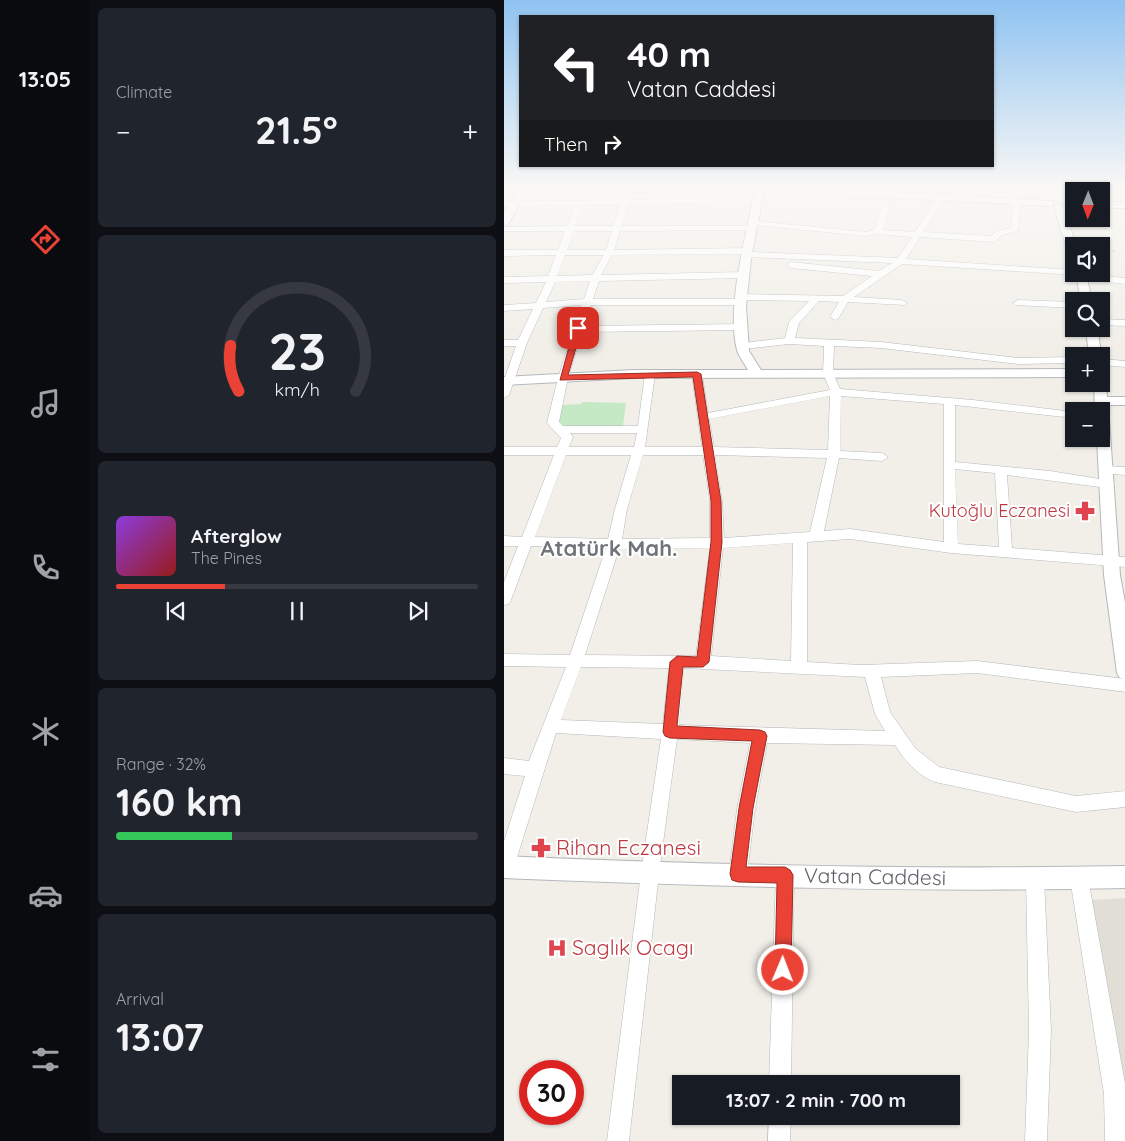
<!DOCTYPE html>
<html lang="en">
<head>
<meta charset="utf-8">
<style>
	:root { --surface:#171b24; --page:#20242c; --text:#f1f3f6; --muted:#9ea1a6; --line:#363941; --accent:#ea4335 }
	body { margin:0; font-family:Quicksand,sans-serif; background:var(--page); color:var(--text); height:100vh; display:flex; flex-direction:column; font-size:19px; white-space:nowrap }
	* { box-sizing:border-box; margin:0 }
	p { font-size:16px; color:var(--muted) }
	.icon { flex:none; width:28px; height:28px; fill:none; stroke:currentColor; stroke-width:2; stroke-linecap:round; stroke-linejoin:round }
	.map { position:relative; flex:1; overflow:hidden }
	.drawer { display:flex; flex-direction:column; gap:8px; padding:8px; background:#0d0f14; width:414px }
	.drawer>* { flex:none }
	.guide { position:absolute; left:15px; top:15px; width:475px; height:152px; border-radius:0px; box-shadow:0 1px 4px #0004; background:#202124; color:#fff; overflow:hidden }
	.needle { width:32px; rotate:181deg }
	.fabs { position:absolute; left:561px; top:182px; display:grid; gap:10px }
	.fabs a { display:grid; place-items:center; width:45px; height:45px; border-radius:0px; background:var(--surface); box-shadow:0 1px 4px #0004; font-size:25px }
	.speed { position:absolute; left:15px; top:1060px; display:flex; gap:10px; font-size:25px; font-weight:700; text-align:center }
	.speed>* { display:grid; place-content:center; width:65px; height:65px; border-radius:50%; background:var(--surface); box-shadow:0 1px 4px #0004; line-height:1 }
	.speed .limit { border:8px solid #d22; background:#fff; color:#111 }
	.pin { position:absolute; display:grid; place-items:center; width:42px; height:42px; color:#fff; margin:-21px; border-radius:10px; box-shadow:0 2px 8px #0006 }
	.me { position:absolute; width:55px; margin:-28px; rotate:1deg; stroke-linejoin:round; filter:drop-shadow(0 0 4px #0008) }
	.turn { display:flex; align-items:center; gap:18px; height:105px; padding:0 25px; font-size:22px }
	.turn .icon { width:65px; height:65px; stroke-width:2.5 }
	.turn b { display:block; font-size:35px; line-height:42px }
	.then { display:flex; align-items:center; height:48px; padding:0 25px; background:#0003; gap:10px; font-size:19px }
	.big { font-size:38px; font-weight:700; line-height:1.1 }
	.drawer .widget { flex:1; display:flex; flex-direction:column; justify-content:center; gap:8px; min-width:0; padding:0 18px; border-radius:8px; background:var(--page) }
	.drawer .dial { align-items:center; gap:0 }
	.dial svg { height:130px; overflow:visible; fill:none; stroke:var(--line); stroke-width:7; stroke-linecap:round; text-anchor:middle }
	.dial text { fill:var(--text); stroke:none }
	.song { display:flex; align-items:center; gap:15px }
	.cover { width:60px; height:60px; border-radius:8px; background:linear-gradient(135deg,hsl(270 70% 55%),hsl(0 70% 35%)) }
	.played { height:5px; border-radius:2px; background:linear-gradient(90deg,var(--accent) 30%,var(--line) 30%) }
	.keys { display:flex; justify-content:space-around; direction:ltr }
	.heat { display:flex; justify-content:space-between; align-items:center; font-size:28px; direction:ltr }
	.charge { height:8px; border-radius:4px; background:linear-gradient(90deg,#34c759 32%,var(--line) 0) }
	.trip { position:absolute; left:168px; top:1075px; width:288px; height:50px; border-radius:0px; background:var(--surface); box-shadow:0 1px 4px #0004; font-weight:700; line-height:50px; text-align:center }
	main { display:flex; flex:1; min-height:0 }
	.menu { display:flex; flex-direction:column; width:90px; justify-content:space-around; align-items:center; background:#090b0e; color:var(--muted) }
	.menu .icon { width:35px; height:35px }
	.menu .on { color:var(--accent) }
	.menu b { font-size:22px; color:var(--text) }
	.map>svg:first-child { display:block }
</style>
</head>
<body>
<main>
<nav class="menu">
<b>13:05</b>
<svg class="icon on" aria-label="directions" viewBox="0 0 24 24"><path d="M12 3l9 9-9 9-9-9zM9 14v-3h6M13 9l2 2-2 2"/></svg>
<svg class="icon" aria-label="music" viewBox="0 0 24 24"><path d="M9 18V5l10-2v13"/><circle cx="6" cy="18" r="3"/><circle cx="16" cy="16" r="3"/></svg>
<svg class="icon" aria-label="phone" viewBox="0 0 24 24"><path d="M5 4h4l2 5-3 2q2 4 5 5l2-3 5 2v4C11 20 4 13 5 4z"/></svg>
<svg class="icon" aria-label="climate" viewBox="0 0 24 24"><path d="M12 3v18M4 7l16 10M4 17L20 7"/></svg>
<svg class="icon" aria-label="car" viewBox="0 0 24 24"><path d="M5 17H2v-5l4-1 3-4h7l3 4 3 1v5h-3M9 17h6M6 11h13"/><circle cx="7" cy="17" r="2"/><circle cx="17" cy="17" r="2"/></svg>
<svg class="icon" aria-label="filters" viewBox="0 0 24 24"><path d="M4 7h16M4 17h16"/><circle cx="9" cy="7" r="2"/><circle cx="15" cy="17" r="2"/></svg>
</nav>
<section class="drawer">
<div class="widget"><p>Climate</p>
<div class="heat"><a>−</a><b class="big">21.5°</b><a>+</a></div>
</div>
<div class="widget dial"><svg viewBox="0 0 100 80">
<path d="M14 69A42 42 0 1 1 86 69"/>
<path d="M14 69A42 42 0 0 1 9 41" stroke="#ea4335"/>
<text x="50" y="56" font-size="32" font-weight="700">23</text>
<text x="50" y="72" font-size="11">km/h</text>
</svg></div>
<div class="widget">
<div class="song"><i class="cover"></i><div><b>Afterglow</b><p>The Pines</p></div></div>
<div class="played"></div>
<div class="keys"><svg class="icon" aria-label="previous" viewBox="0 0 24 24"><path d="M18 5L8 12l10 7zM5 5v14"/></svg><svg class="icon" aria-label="pause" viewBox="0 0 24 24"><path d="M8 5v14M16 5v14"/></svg><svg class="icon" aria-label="next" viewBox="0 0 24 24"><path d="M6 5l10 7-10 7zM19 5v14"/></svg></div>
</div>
<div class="widget"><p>Range · 32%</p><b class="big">160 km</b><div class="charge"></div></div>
<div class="widget"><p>Arrival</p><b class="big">13:07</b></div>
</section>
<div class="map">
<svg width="622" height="1141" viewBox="0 0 622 1141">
	<rect width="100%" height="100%" fill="#f1efe8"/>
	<path fill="#e1ded6" d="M 408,187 L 451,187 L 452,196 L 407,193 Z
		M 621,898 L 621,1084 L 619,1084 L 587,900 Z"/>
	<path fill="#c5e8c5" d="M 78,402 L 122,403 L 119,426 L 66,429 L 53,424 L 57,405 L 77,404 Z"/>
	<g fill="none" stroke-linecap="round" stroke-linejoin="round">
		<defs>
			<path id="minor" d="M 123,187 L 129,189 L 126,200 L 255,198 L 259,200 L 255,202 L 124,204 L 118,226 L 249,226 L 253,228 L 249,230 L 116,231 L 110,250 L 244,248 L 248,252 L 394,258 L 408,237 L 374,234 L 362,236 L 250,225 L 246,223 L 250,221 L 362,232 L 370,230 L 378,206 L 382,204 L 386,206 L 379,230 L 411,232 L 435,195 L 438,195 L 442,197 L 419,232 L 488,236 L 492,231 L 507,228 L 510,201 L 517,199 L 514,231 L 498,235 L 490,242 L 416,237 L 402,259 L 570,270 L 570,274 L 573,275 L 398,264 L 350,297 L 398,300 L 403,303 L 401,305 L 344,302 L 334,319 L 331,320 L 326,317 L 335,302 L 315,301 L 295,323 L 291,338 L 377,342 L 514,358 L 570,357 L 570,363 L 514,364 L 377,348 L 330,346 L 329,373 L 336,389 L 469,400 L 570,412 L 570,418 L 451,405 L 451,462 L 546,471 L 608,481 L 610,484 L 608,487 L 604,488 L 503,475 L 508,548 L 622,557 L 622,567 L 447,553 L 346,539 L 303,542 L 303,662 L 357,665 L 473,661 L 622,679 L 622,692 L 473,673 L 377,677 L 386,712 L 411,748 L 435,767 L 572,796 L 622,791 L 622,807 L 572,812 L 431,782 C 414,776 400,760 391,745 L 263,743 L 251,809 L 243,874 L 241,881 L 234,883 L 227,881 L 225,874 L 233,809 L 246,743 L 173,739 L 155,873 L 125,1141 L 103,1141 L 137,873 L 157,739 L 52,733 L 10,867 L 8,873 L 0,876 L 0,841 L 21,776 L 0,774 L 0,758 L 25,761 L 62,667 L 0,666 L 0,654 L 66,655 L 102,548 L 27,546 L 7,600 L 5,604 L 0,605 L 0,582 L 14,546 L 0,546 L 0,536 L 18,537 L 50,455 L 0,455 L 0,447 L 53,447 L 57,438 L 43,423 L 54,378 L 77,305 L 39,308 L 23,343 L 5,395 L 0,398 L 0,380 L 12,346 L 0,346 L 0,340 L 14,340 L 29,309 L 0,311 L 0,305 L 32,303 L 42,282 L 0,283 L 0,277 L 44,276 L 52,255 L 0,256 L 0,250 L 54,250 L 61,231 L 0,231 L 0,227 L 63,226 L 71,205 L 0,206 L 0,202 L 118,200 ZM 79,205 L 116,205 L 109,226 L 71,226 ZM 70,231 L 108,231 L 102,250 L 63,250 ZM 239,254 L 243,257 L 388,263 L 375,271 L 287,262 L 283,265 L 287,268 L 368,276 L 339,296 L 237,294 L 232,297 L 234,299 L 89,299 L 95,281 L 240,278 L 244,275 L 240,272 L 97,275 L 108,255 ZM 61,255 L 100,255 L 88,275 L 53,276 ZM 86,281 L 80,299 L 42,302 L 51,282 ZM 240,300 L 305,301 L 285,322 L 281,338 L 239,343 L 234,346 L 239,349 L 285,344 L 320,346 L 319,373 L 326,390 L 204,413 L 198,375 L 197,373 L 189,373 L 188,375 L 198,447 L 141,447 L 151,374 L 146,371 L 141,374 L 134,426 L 59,426 L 55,422 L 64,378 L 78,332 L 238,330 L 243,327 L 238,324 L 80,326 L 87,305 L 237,305 L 242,302 ZM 326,396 L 324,450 L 210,447 L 205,419 ZM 337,396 L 440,404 L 440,542 L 346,529 L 320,531 L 335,458 L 378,461 L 384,457 L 378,453 L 336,451 ZM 66,433 L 133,433 L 130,447 L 65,447 L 69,437 ZM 62,455 L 127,455 L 111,509 L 104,539 L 31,537 ZM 139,455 L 199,455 L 206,501 L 206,538 L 118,539 L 123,509 ZM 211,455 L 323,458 L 306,532 L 220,538 L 218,501 ZM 451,469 L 491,473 L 495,547 L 454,544 ZM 289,543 L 287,661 L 207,656 L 219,548 ZM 206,548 L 192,656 L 81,655 L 115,549 ZM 77,667 L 165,668 L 159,724 L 57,720 ZM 180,668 L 361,677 L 371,714 L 381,731 L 175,725 Z
				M 450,187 L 458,187 L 459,200 L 452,198 Z
				M 597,187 L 610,187 L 606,189 Z
				M 598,248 L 611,251 L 598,254 Z
				M 578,274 L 622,278 L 622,284 L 575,279 L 573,277 Z
				M 514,300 L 570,302 L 570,308 L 511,305 L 509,303 Z
				M 598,319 L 622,320 L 622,326 L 598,325 Z
				M 598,359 L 622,361 L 622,367 L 598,365 Z
				M 603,466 L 622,467 L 622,475 L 599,473 L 597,470 L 599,467 Z
				M 281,866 L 288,868 L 290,875 L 287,1084 L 265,1084 L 272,875 L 274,868 Z
				M 575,869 L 582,871 L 584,878 L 622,1089 L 622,1141 L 601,1141 L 600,1094 L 566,878 L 568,871 Z
				M 531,870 L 538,872 L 540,879 L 547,1030 L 543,1141 L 521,1141 L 525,1030 L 522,879 L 524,872 Z
				M 265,1116 L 287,1116 L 286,1141 L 264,1141 Z"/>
			<path id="tertiary" d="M 0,187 L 296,187 L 549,201 L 549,205 L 546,206 L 260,191 L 247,259 L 242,306 L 245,351 L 257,370 L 570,369 L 570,377 L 130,378 L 0,385 L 0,377 L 130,370 L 244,370 C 241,364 235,357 233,350 C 222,307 242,235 251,191 L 20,193 L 5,223 L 0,226 L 0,214 L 11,193 L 0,193 Z
				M 543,187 L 552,187 L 562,201 L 560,203 L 554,203 Z
				M 598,202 L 622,202 L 622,208 L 598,208 Z
				M 552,205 L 560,207 L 572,246 L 570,246 L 570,258 L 565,255 L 550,207 Z
				M 572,274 L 582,274 L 588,301 L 577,301 Z
				M 582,329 L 594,329 L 597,356 L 585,356 Z
				M 598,381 L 602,384 L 603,397 L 622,397 L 622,405 L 604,405 L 616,575 L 622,608 L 622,680 L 616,678 L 613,673 L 600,575 L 593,439 L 598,439 L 598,411 L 591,411 L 590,384 L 598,384 Z
				M 0,856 C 207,865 414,870 622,866 L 622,888 C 414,893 207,886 0,878 Z"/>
		</defs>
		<use href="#minor" stroke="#b5b8bc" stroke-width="1"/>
		<use href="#tertiary" stroke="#b5b8bc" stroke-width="2"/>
		<use href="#minor" fill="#fff" fill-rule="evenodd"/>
		<use href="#tertiary" fill="#fff" fill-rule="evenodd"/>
	</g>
	<linearGradient id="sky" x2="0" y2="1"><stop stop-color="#8fc3f1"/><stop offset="0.54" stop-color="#f9f8f5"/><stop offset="1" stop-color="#f9f8f5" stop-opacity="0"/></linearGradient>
	<rect width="622" height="347" fill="url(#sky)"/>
	<path fill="#ea4335" stroke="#982c22" d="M 74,326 L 78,328 L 64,375 L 193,372 L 197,374 L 217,501 L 218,542 L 205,662 L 199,667 L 179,667 L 173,726 L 256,730 L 261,732 L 263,736 L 249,808 L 242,867 L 281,867 L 286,870 L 289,875 L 287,970 L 285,976 L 279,978 L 273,976 L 271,970 L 273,883 L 234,882 L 228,880 L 226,874 L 235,808 L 248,741 L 166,738 L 161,736 L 159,732 L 166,662 L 173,656 L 193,657 L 207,542 L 207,501 L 189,377 L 56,380 L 70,328 Z"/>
	<defs>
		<symbol id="pharmacy-bare" viewBox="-9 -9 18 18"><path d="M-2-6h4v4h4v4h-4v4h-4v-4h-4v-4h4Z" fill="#e0444e" stroke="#fff" stroke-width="2.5" paint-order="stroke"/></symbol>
		<symbol id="hospital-bare" viewBox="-9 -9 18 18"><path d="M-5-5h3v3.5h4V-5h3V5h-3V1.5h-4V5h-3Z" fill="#e0444e" stroke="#fff" stroke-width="2.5" paint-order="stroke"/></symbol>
	</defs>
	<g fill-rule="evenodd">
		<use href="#pharmacy-bare" x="567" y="497" width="28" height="28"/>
		<use href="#pharmacy-bare" x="23" y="834" width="28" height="28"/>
		<use href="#hospital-bare" x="39" y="934" width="28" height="28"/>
	</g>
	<g text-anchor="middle" stroke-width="4" stroke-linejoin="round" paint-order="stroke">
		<g font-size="18" fill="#be3a42" stroke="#fff" text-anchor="end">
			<text x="566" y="517">Kutoğlu Eczanesi</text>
		</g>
		<g font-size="21" fill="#be3a42" stroke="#fff" text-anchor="start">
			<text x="52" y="855">Rihan Eczanesi</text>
			<text x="68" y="955">Saglık Ocagı</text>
		</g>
		<g font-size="21" fill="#5f6368" stroke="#fff">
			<text transform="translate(371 877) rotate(1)" y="7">Vatan Caddesi</text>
		</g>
		<g font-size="22" font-weight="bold" fill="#70757a" stroke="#fff">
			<text x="105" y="556">Atatürk Mah.</text>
		</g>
	</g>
</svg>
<div class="fabs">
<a><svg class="needle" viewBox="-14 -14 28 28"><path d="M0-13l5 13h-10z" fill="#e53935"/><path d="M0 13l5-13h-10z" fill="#9ea1a6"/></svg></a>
<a><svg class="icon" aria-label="sound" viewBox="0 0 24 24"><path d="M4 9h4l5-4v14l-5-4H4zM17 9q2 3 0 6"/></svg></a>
<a><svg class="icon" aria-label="search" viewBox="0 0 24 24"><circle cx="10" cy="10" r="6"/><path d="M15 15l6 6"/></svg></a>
<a>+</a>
<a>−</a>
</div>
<div class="speed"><div class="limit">30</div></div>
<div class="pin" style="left:74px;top:328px;background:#d93025"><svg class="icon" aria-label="arrive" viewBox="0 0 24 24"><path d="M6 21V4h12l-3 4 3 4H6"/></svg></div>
<svg class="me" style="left:279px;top:970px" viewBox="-20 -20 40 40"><circle r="17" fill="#ea4335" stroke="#fff" stroke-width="3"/><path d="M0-11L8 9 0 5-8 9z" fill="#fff"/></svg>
<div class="trip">13:07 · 2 min · 700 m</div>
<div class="guide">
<div class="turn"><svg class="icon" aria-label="left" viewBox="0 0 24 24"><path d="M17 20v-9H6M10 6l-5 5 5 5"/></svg><div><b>40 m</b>Vatan Caddesi</div></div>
<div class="then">Then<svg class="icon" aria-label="right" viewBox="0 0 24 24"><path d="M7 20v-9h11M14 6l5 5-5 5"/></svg></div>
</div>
</div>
</main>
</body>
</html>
